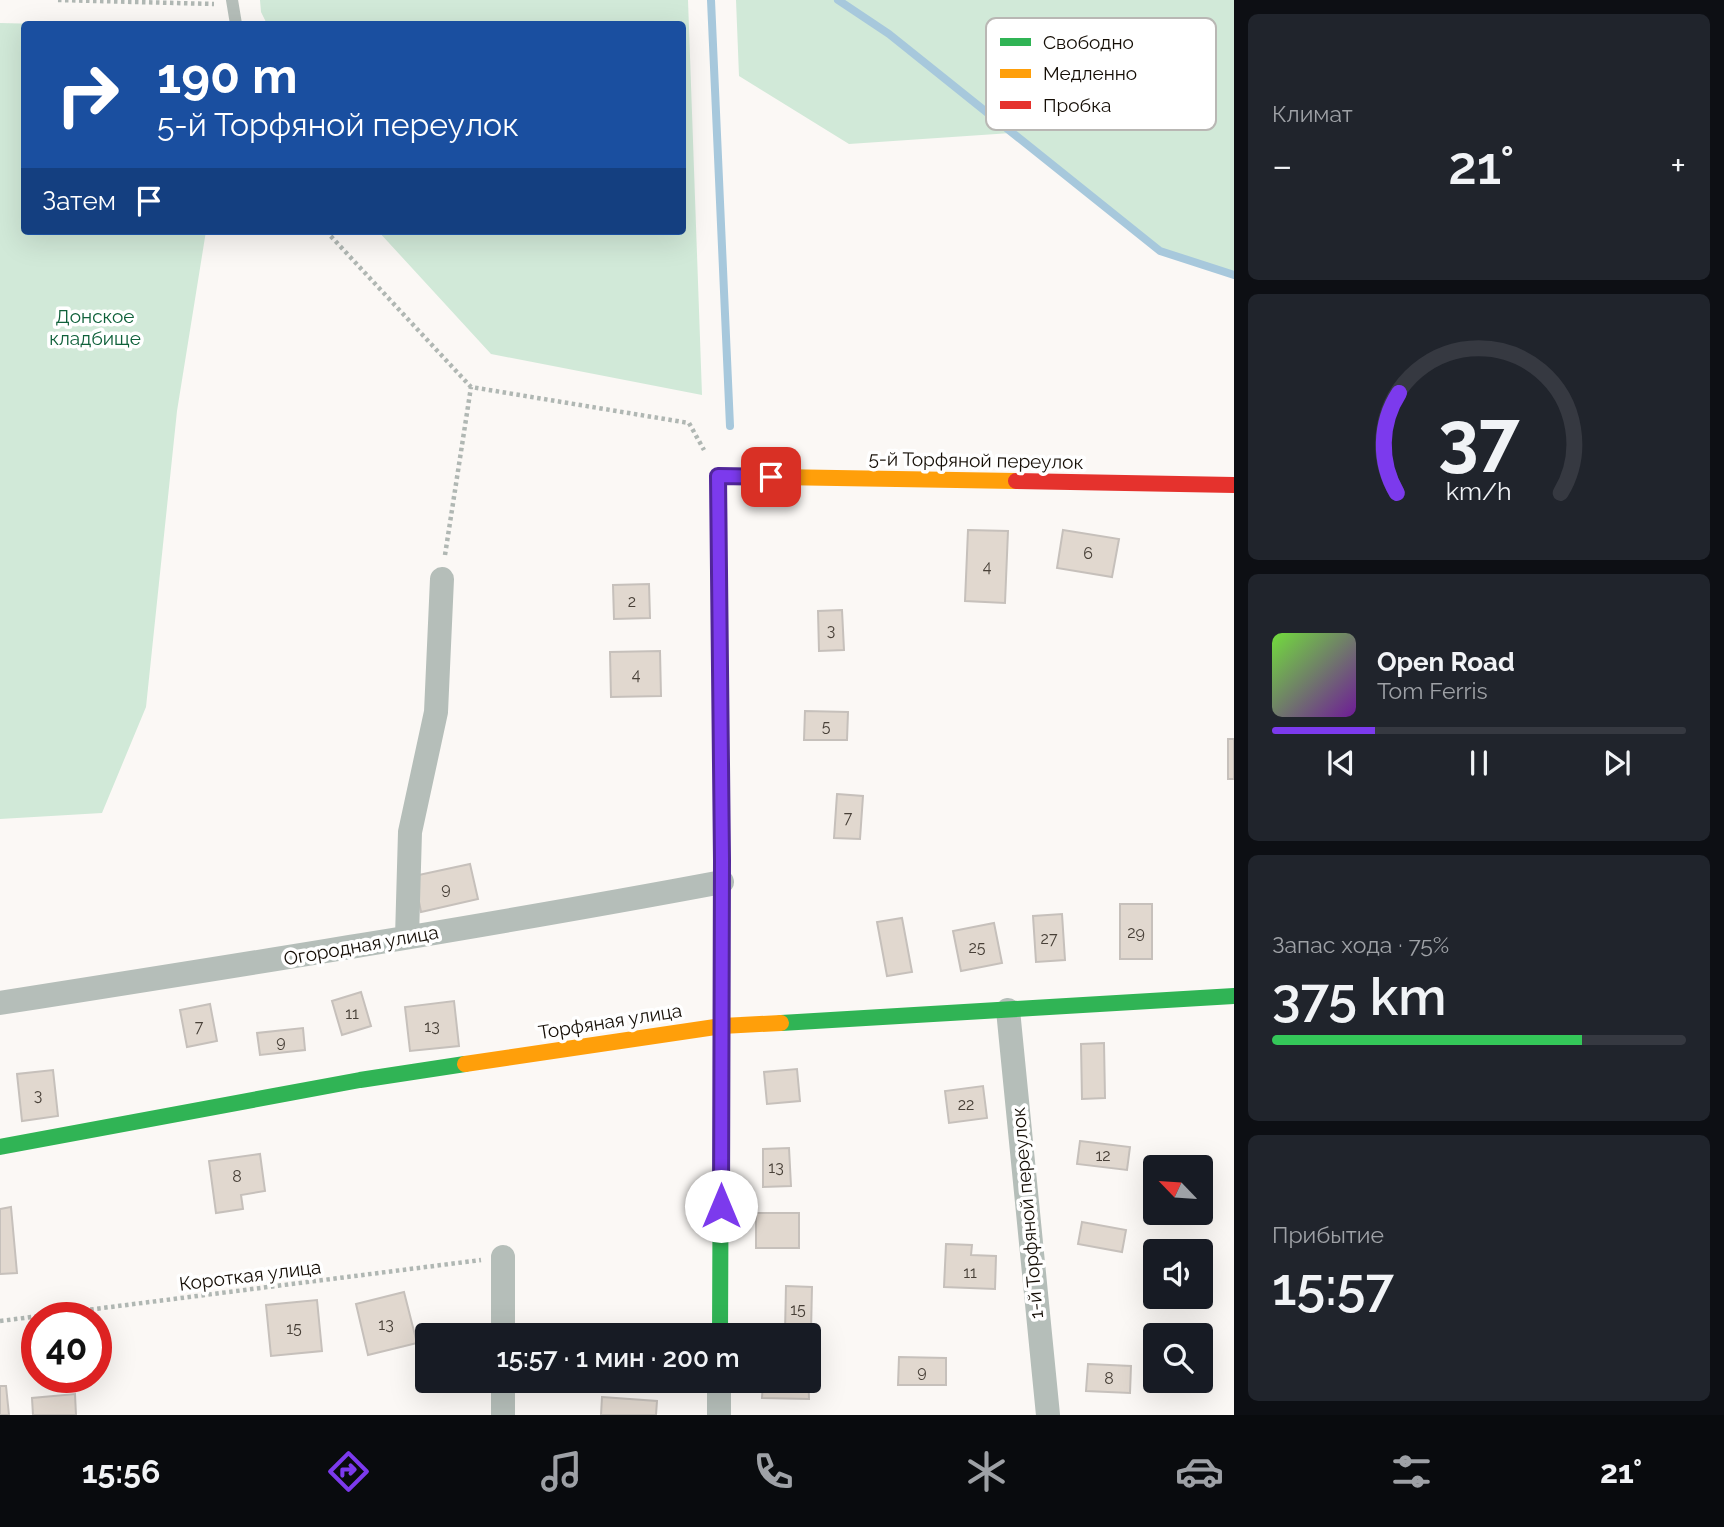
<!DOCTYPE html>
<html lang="ru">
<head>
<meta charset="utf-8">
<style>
	:root { --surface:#171b24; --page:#20242c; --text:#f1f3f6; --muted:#9ea1a6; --line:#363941; --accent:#7c3aed }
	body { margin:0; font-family:Raleway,sans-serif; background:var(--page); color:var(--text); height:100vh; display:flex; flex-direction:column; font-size:26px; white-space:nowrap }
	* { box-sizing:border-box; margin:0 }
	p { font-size:23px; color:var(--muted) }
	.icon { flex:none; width:38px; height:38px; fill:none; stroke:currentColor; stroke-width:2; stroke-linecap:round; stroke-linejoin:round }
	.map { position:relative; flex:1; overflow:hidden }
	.drawer { display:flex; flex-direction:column; gap:14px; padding:14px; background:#0d0f14; width:490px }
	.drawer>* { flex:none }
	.hud { position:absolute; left:21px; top:21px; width:665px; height:214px; border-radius:7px; box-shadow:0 7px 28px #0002; background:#1a4fa0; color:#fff; overflow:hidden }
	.needle { width:46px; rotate:295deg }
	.buttons { position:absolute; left:1143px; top:1155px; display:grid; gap:14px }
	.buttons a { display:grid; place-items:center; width:70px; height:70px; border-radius:7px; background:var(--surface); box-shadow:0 7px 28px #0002; font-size:35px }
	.speed { position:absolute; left:21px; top:1302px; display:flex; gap:14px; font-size:35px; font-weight:700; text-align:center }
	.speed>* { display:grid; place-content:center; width:91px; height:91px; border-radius:50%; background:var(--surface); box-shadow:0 7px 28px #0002; line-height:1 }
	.speed .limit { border:10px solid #d22; background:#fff; color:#111 }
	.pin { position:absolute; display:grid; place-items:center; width:60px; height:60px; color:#fff; margin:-30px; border-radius:14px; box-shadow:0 4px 10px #0006 }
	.me { position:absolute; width:77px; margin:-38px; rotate:0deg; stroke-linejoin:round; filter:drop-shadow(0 0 5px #0008) }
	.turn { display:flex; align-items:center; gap:24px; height:147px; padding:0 21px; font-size:32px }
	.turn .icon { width:91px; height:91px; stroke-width:2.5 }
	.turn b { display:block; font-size:49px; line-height:60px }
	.then { display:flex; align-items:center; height:66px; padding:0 21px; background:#0003; gap:14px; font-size:26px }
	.big { font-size:52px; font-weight:600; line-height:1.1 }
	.drawer .card { flex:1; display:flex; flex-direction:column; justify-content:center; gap:10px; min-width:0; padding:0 24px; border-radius:10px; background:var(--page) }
	.drawer .dial { align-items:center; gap:0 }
	.dial svg { height:182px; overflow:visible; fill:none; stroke:var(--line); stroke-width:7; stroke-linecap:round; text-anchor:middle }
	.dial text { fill:var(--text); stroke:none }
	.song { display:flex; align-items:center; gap:21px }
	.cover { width:84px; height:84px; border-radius:10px; background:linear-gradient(135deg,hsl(100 70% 55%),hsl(280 70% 35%)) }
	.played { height:7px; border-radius:4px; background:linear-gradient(90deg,var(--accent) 25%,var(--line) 25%) }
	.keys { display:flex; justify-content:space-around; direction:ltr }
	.heat { display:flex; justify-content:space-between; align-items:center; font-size:38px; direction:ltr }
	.charge { height:10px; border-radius:5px; background:linear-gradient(90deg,#34c759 75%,var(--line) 0) }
	.trip { position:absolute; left:415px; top:1323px; width:406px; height:70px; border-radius:7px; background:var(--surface); box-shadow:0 7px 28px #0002; font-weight:600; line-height:70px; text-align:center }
	.dock { display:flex; height:112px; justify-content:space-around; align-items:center; background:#090b0e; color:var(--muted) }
	.dock .icon { width:49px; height:49px }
	.dock .selected { color:var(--accent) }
	.dock b { font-size:32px; color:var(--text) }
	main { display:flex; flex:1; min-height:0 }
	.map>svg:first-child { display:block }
</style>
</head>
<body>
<main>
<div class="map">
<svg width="1234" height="1415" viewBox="0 0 1234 1415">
	<rect width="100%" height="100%" fill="#fbf8f5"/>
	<path fill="#d1e9d8" d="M 260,0 L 688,0 L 702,395 L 491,354 L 378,231 L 682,231 L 682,24 L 267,24 L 261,12 Z
		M 736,0 L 1234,0 L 1234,277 L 1160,251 L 1011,133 L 849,144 L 739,76 Z
		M 0,23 L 42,24 L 24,24 L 24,231 L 206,231 L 177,411 L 146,707 L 102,813 L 0,819 Z"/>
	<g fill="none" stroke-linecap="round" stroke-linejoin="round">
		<path stroke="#a7c8dc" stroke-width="8" d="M 711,0 L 730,426
			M 838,0 L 889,34 L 1160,251 L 1234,275"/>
	</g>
	<path fill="#e1d8cf" stroke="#c6c0bb" stroke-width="2" d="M 968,530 L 1008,531 L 1005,603 L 965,601 Z
		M 1063,530 L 1119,539 L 1112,577 L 1057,568 Z
		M 649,584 L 650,618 L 614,619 L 613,585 Z
		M 842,610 L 844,650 L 819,651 L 818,611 Z
		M 660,651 L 661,696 L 611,697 L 610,652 Z
		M 805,711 L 848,712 L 847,740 L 804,740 Z
		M 1228,739 L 1234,739 L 1234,779 L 1228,779 Z
		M 837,794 L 863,796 L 860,839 L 834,838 Z
		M 470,864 L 478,899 L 421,912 L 414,876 Z
		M 1120,904 L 1152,904 L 1152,959 L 1120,959 Z
		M 1062,914 L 1065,960 L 1036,962 L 1033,916 Z
		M 902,918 L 912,972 L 887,976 L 877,922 Z
		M 994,923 L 1002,963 L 961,971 L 953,931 Z
		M 361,992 L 371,1026 L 342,1035 L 332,1001 Z
		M 454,1001 L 459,1046 L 410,1051 L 405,1007 Z
		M 210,1004 L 217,1041 L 187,1047 L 180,1010 Z
		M 303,1028 L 305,1050 L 260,1055 L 257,1033 Z
		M 1104,1043 L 1105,1098 L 1082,1099 L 1081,1044 Z
		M 797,1069 L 800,1101 L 767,1104 L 764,1072 Z
		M 53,1070 L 58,1116 L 22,1121 L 17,1074 Z
		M 983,1086 L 987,1118 L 949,1123 L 945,1091 Z
		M 1080,1141 L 1130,1147 L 1127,1170 L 1077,1164 Z
		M 789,1148 L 791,1186 L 763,1187 L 763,1149 Z
		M 260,1154 L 265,1191 L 241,1195 L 243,1209 L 216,1213 L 209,1161 Z
		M 11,1207 L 17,1273 L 0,1274 L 0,1209 Z
		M 756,1213 L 799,1213 L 799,1248 L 756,1248 Z
		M 1082,1222 L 1126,1230 L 1122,1252 L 1078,1244 Z
		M 946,1244 L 972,1245 L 971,1255 L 996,1256 L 995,1289 L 944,1287 Z
		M 786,1286 L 812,1287 L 811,1332 L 785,1332 Z
		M 404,1292 L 417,1343 L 368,1355 L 356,1304 Z
		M 317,1300 L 322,1351 L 271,1356 L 266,1305 Z
		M 899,1357 L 946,1358 L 946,1385 L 898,1385 Z
		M 1088,1364 L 1131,1366 L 1130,1393 L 1086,1391 Z
		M 808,1365 L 809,1399 L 762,1398 L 763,1381 L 808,1381 Z
		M 0,1386 L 6,1386 L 9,1415 L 0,1415 Z
		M 75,1394 L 76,1415 L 33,1415 L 32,1398 Z
		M 602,1397 L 657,1401 L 656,1415 L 601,1415 Z"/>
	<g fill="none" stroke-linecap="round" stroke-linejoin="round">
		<path stroke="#b0b7b3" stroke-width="4.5" stroke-dasharray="3.5 3.5" stroke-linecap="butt" d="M 58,0 L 214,4
			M 326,231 L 471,387 L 689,423 L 704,450
			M 445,555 L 471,387
			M 0,1321 L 481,1260"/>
		<path stroke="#b5beb9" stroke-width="12" d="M 232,0 L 236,24"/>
		<path stroke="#b5beb9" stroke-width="24" d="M 407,937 L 410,832 L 436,712 L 442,579
			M 0,1003 C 241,965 482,927 722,882
			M 1008,1010 L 1048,1415
			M 503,1257 L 503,1335
			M 503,1381 L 503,1415
			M 719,1415 L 719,1381"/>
		<path stroke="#30b455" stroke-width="16" d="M 781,1023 L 1234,996
			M 0,1147 L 360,1080 L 465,1064
			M 720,1335 L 722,863"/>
		<path stroke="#ff9f0a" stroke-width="16" d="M 719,574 L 718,476 L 1016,481
			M 465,1064 L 722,1026 L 781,1023"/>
		<path stroke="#e5322d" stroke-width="16" d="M 1016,481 L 1234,485
			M 719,574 L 722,863"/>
	</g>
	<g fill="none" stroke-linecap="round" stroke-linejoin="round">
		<defs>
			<path id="route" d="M 721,1206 L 722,860 L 718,476 L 771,477"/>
		</defs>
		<use href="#route" stroke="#51269a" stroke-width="18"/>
		<use href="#route" stroke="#7c3aed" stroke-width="12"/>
	</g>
	<g text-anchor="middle" stroke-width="7" stroke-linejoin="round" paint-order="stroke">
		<g font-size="16" fill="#484038">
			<text x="1088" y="559">6</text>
			<text x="987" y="572">4</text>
			<text x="632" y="607">2</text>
			<text x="831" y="636">3</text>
			<text x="636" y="680">4</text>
			<text x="826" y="732">5</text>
			<text x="848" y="823">7</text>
			<text x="446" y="894">9</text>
			<text x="1136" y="938">29</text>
			<text x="1049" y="944">27</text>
			<text x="977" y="953">25</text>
			<text x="352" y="1019">11</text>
			<text x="199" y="1032">7</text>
			<text x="432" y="1032">13</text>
			<text x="281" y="1047">9</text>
			<text x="38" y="1101">3</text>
			<text x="966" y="1110">22</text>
			<text x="1103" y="1161">12</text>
			<text x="776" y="1173">13</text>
			<text x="237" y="1182">8</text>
			<text x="970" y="1278">11</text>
			<text x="798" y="1315">15</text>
			<text x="386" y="1330">13</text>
			<text x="294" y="1334">15</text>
			<text x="922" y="1377">9</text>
			<text x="1109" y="1384">8</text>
		</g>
		<g font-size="19" fill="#10613b" stroke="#fff">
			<text x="95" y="323">Донское<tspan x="95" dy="22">кладбище</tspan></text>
		</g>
		<g font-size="19" fill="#150e06" stroke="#fff">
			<text transform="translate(976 460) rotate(1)" y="7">5-й Торфяной переулок</text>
			<text transform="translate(361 945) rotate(-10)" y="7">Огородная улица</text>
			<text transform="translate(610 1021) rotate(-9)" y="7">Торфяная улица</text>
			<text transform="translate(1027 1213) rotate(-95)" y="7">1-й Торфяной переулок</text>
			<text transform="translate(250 1275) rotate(-7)" y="7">Короткая улица</text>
		</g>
	</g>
	<rect x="986" y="18" width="230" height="112" rx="10" fill="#fff" stroke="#b9b7b4" stroke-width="2"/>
	<rect x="1000" y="38" width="31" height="8" fill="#30b455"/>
	<rect x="1000" y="69" width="31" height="9" fill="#ff9f0a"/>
	<rect x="1000" y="101" width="31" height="8" fill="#e5322d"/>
	<g font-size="19" fill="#150e06">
		<text x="1043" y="49">Свободно</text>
		<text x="1043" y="80">Медленно</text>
		<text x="1043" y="112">Пробка</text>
	</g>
</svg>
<div class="buttons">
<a><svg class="needle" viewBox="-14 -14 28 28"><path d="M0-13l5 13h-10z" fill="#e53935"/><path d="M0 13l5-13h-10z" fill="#9ea1a6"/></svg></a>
<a><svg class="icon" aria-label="sound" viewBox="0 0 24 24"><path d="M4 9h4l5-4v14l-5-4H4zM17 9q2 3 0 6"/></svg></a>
<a><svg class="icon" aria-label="search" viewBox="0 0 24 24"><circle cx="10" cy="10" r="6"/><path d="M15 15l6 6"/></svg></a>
</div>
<div class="speed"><div class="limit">40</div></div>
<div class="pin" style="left:771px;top:477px;background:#d93025"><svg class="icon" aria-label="arrive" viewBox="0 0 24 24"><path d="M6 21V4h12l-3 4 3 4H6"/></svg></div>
<svg class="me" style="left:721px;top:1206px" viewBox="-20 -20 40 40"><circle r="19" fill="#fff"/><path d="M0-13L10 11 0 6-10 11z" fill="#7c3aed"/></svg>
<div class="trip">15:57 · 1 мин · 200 m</div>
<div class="hud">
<div class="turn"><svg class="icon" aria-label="right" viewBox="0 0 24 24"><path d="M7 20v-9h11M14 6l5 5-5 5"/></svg><div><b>190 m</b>5-й Торфяной переулок</div></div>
<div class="then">Затем<svg class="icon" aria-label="arrive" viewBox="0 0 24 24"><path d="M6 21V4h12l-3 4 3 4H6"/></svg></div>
</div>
</div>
<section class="drawer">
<div class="card"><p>Климат</p>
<div class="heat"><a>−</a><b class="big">21°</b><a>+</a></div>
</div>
<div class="card dial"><svg viewBox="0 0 100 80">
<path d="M14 69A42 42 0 1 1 86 69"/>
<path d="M14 69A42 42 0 0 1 15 25" stroke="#7c3aed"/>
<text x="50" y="56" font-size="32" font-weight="700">37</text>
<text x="50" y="72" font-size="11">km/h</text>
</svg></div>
<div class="card">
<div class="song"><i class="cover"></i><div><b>Open Road</b><p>Tom Ferris</p></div></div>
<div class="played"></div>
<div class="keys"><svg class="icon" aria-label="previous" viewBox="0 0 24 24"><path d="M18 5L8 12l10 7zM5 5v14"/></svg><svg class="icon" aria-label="pause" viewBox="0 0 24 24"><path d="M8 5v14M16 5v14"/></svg><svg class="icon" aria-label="next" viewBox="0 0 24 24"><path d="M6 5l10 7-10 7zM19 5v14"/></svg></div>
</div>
<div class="card"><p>Запас хода · 75%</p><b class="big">375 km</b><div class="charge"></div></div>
<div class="card"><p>Прибытие</p><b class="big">15:57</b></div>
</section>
</main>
<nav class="dock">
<b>15:56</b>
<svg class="icon selected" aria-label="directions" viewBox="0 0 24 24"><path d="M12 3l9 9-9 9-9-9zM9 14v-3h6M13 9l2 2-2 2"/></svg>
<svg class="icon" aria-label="music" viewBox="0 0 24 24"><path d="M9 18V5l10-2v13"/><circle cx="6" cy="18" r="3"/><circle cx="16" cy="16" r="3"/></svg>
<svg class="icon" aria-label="phone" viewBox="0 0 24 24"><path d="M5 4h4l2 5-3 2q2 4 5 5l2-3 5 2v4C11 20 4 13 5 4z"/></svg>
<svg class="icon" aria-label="climate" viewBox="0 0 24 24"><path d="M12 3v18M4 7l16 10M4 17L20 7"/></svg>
<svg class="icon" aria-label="car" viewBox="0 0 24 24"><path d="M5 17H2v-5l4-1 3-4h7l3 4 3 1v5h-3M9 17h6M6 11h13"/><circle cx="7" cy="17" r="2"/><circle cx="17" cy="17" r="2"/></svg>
<svg class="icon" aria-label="filters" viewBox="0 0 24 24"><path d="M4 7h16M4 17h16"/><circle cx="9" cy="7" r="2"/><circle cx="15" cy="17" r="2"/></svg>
<b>21°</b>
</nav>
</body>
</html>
